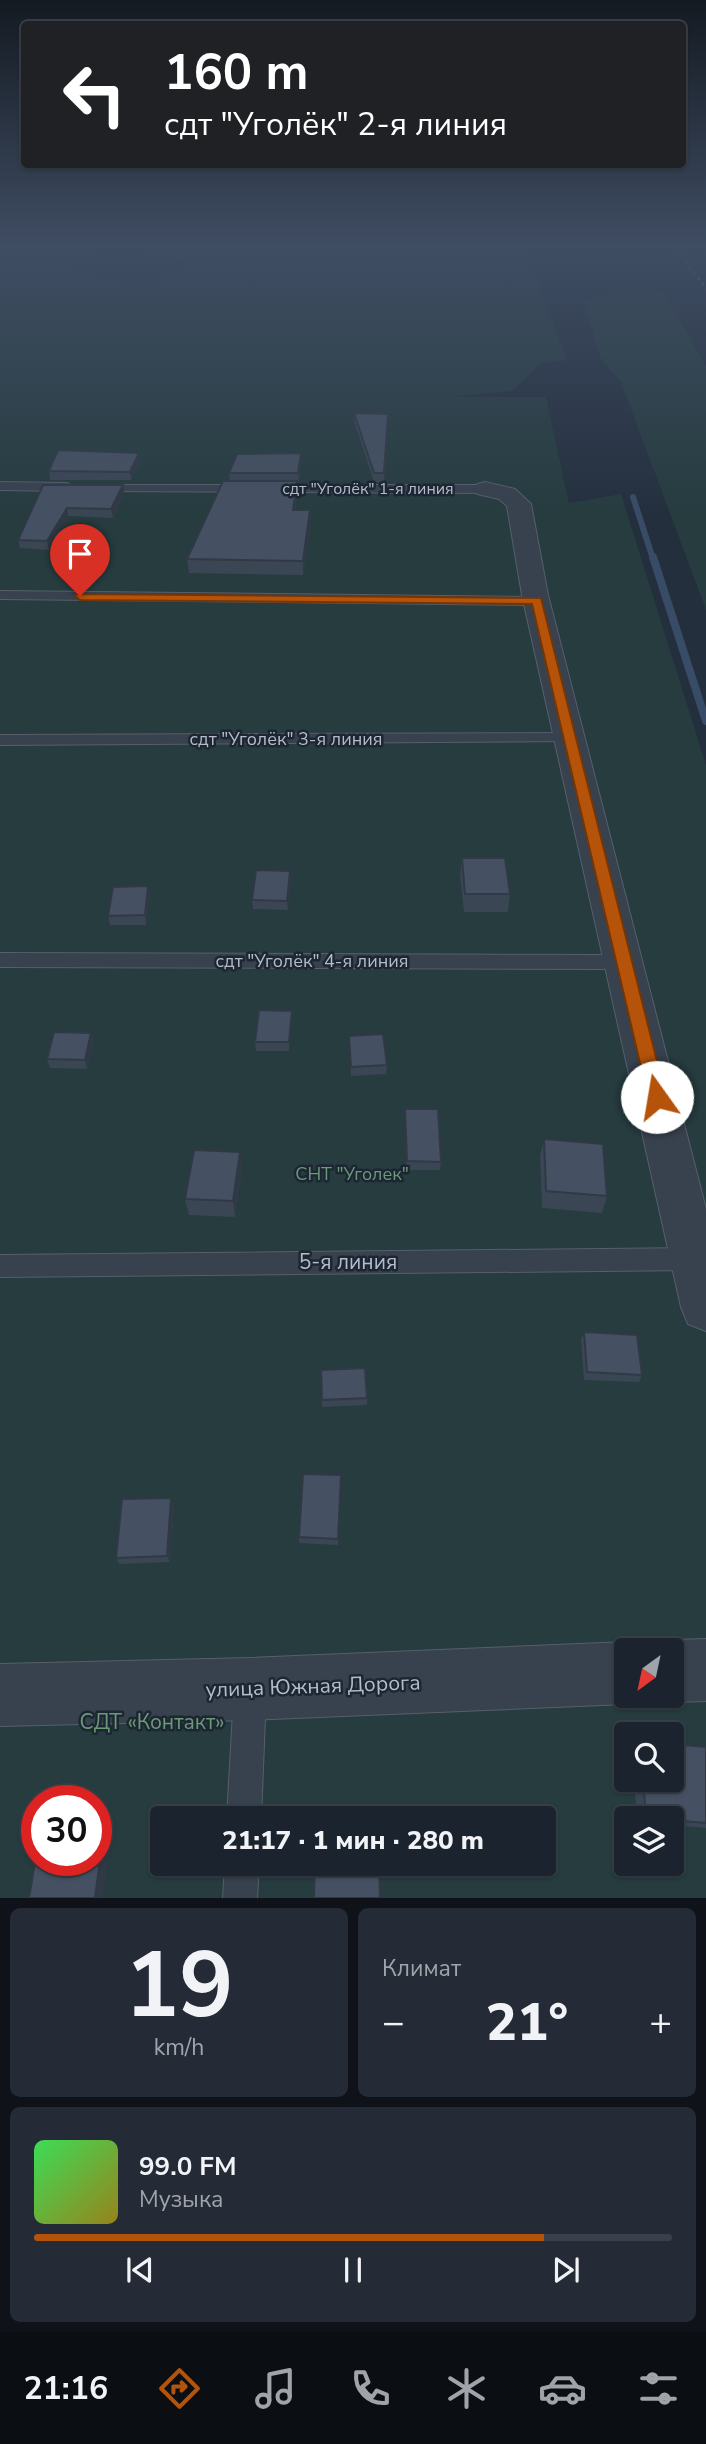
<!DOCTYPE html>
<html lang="ru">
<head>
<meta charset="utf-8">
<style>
	:root { --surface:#1b232e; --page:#242b36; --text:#f1f3f6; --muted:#a0a4aa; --line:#39404a; --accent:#b45309 }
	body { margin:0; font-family:"Nunito Sans",sans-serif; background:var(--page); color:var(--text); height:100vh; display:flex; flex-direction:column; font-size:26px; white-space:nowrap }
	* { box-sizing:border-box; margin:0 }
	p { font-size:23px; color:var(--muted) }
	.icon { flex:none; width:38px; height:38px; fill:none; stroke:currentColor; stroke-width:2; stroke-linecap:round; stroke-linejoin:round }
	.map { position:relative; height:1898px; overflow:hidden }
	.side { display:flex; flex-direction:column; gap:10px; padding:10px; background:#0f1319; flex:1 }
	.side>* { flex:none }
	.guide { position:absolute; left:21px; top:21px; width:665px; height:147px; border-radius:7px; box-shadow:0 2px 5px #0004,0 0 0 2px var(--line); background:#202124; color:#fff; overflow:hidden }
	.needle { width:46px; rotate:213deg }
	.buttons { position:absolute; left:614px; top:1638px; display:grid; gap:14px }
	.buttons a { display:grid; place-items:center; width:70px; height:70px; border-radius:7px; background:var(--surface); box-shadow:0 2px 5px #0004,0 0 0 2px var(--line); font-size:35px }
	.speed { position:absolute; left:21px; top:1785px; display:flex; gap:14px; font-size:35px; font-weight:700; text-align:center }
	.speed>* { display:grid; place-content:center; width:91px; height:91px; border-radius:50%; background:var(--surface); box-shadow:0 2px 5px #0004,0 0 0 2px var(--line); line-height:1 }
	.speed .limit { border:10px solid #d22; background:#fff; color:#111 }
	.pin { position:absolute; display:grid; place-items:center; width:60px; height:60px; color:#fff; margin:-72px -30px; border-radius:50% 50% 50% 0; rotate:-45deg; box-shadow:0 0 7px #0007 }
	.pin .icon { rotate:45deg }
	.me { position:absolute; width:77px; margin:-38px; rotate:347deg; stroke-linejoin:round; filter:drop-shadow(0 0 5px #0008) }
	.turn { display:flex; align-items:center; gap:24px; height:147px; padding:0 28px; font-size:32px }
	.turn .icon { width:91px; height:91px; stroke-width:2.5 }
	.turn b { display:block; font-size:49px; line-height:60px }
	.big { font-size:52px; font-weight:800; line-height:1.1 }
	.side .tile { flex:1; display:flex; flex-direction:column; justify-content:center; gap:10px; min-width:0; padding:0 24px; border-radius:10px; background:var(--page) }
	.side .dial { align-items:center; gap:0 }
	.dial b { font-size:91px; line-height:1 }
	.song { display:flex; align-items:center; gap:21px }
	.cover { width:84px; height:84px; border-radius:10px; background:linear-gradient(135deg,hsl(130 70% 55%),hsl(50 70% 35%)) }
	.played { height:7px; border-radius:4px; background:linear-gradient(90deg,var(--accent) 80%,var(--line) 80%) }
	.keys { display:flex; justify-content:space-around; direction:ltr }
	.heat { display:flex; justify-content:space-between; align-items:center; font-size:38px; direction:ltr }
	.side .tiles { flex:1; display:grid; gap:10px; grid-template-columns:1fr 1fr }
	.tile:last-child { grid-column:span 2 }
	.trip { position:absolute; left:150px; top:1806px; width:406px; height:70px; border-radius:7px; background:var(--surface); box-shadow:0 2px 5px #0004,0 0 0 2px var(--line); font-weight:800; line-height:70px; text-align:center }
	.dock { display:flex; height:112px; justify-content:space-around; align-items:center; background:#0b0e12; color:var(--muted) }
	.dock .icon { width:49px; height:49px }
	.dock .active { color:var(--accent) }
	.dock b { font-size:32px; color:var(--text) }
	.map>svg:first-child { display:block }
</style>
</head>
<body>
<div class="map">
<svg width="706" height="1898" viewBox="0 0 706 1898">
	<rect width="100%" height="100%" fill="#242f3e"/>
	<path fill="#263c3f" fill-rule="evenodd" d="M 0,249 L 92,249 L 74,274 L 148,283 L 187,263 L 142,249 L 526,249 L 567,360 L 541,363 L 512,391 L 451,397 L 546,397 L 569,503 L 621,494 L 706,765 L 706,1898 L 0,1898 ZM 626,1650 L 672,1650 L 672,1696 L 626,1696 ZM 626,1734 L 672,1734 L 672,1780 L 626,1780 ZM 37,1801 L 96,1801 L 96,1860 L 37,1860 ZM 163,1818 L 544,1818 L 544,1864 L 163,1864 ZM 626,1818 L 672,1818 L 672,1864 L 626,1864 Z
		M 625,289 L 664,292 L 706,366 L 706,610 L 621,382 L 601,359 L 583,302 Z"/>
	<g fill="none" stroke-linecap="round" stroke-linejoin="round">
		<path stroke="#394c67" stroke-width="6" d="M 633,497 L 653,559"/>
		<path stroke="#394c67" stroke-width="8" d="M 653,557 L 706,721"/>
		<defs>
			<path id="lane" d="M 0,482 L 67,483 L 73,487 L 67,491 L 0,490 Z
				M 93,485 L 485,485 L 491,489 L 485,493 L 97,491 L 91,487 Z
				M 0,591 L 537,597 L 544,601 L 537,605 L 0,599 Z
				M 571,733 L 577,735 L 577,741 L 0,745 L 0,735 Z
				M 0,953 L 624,955 L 634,962 L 624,969 L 0,967 Z
				M 695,1248 L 704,1251 L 706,1256 L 704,1267 L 695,1270 L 0,1277 L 0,1255 Z
				M 250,1677 L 261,1682 L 266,1693 L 261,1818 L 227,1818 L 234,1693 L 239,1682 Z
				M 225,1864 L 259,1864 L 257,1898 L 223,1898 Z"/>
			<path id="street" d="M 485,482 L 515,489 L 531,504 L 548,595 L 706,1209 L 706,1331 L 688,1324 L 681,1307 L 522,595 L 507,506 L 499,499 L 477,494 L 473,489 L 477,484 Z
				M 706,1639 L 706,1701 L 672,1702 L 657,1696 L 672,1696 L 672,1650 L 650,1649 L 672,1640 Z
				M 626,1642 L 646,1650 L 626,1650 L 626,1696 L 646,1696 L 626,1704 L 250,1720 L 0,1726 L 0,1664 L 250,1658 Z"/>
		</defs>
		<use href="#lane" stroke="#565f6c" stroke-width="2"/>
		<use href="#street" stroke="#565f6c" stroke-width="2"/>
		<use href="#lane" fill="#38414e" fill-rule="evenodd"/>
		<use href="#street" fill="#38414e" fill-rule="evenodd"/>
		<path stroke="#5a6575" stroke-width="2.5" stroke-dasharray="3.5 3.5" stroke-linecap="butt" d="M 677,249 L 706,289"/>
	</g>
	<path fill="#3b4654" d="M 354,413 L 388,414 L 384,482 L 374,482 L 354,421 Z
		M 139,453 L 140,461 L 131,480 L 50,480 L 49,471 Z
		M 301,453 L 301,461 L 299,481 L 297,481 L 297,494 L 295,510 L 310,510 L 311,524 L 303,575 L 189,573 L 187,559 L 230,481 L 229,473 Z
		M 43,485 L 124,493 L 113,518 L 68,516 L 49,550 L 20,548 L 18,540 Z
		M 462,858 L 510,894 L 508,912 L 464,912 L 460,876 Z
		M 290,871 L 291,880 L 288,910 L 253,909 L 252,900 Z
		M 148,886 L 150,896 L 146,925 L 110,925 L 108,916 Z
		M 292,1020 L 289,1051 L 256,1051 L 255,1042 Z
		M 91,1033 L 94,1042 L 87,1069 L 50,1068 L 47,1059 Z
		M 349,1036 L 387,1065 L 386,1074 L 351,1076 Z
		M 405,1109 L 441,1162 L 440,1170 L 406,1170 Z
		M 544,1139 L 607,1196 L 602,1213 L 542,1208 L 540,1156 Z
		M 240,1152 L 242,1169 L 235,1217 L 189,1215 L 185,1199 Z
		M 584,1332 L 642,1375 L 639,1382 L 584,1380 L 581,1340 Z
		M 321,1370 L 367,1398 L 367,1405 L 322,1407 Z
		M 341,1482 L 338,1545 L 299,1543 L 299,1537 Z
		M 174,1505 L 170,1562 L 119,1564 L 116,1558 Z
		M 706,1747 L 706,1828 L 672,1825 L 672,1818 L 637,1818 L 634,1780 L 672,1780 Z"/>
	<path fill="#303945" d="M 139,453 L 140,461 L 131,480 L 130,472 Z
		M 301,453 L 301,461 L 299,481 L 298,473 Z
		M 297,481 L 297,494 L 293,523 L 293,510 Z
		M 123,485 L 124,493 L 113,518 L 111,509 Z
		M 67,508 L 68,516 L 49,550 L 47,541 Z
		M 310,510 L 311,524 L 303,575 L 303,561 Z
		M 290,871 L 291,880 L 288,910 L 287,901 Z
		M 148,886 L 150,896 L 146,925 L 145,915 Z
		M 292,1011 L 292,1020 L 289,1051 L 289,1042 Z
		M 91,1033 L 94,1042 L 87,1069 L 85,1060 Z
		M 240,1152 L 242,1169 L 235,1217 L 233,1201 Z
		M 171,1498 L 174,1505 L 170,1562 L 167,1556 Z
		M 104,1830 L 111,1834 L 103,1898 L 95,1898 Z"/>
	<path fill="#455162" stroke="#303945" stroke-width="2" d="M 354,413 L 388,414 L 384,473 L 374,473 Z
		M 58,450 L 139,453 L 130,472 L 49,471 Z
		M 301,453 L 298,473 L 229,473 L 237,454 Z
		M 223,481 L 297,481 L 293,510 L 310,510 L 303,561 L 187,559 Z
		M 43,485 L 123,485 L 111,509 L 67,508 L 47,541 L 18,540 Z
		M 462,858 L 505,858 L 510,894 L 465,894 Z
		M 256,870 L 290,871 L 287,901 L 252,900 Z
		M 148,886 L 145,915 L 108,916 L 113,887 Z
		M 259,1010 L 292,1011 L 289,1042 L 255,1042 Z
		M 54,1032 L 91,1033 L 85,1060 L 47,1059 Z
		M 383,1034 L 387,1065 L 351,1067 L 349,1036 Z
		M 405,1109 L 438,1109 L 441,1162 L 407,1161 Z
		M 544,1139 L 603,1144 L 607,1196 L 546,1191 Z
		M 194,1150 L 240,1152 L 233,1201 L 185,1199 Z
		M 584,1332 L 637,1335 L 642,1375 L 587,1372 Z
		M 365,1368 L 367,1398 L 322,1400 L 321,1370 Z
		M 303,1474 L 341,1475 L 338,1539 L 299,1537 Z
		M 171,1498 L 167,1556 L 116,1558 L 122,1499 Z
		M 672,1744 L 706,1747 L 706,1823 L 672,1820 L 672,1818 L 646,1817 L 643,1780 L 672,1780 Z
		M 316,1817 L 351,1818 L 316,1818 Z
		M 96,1829 L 104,1830 L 95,1898 L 29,1898 L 37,1851 L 37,1860 L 96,1860 Z
		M 315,1864 L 379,1864 L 380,1898 L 314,1898 Z"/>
	<linearGradient id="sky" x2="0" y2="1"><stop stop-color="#141a22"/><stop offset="0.48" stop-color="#3f4d63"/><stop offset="1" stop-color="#3f4d63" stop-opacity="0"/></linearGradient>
	<rect width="706" height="514" fill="url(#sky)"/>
	<path fill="#b45309" stroke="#753606" stroke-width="2" d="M 77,594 L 541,598 L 666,1097 L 663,1102 L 657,1105 L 648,1097 L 532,604 L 80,600 L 75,596 Z"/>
	<g text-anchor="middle" stroke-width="5" stroke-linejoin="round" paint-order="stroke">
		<g font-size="16" fill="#b4bcc9" stroke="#1d2633">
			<text x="368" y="494">сдт "Уголёк" 1-я линия</text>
		</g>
		<g font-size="18" fill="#b4bcc9" stroke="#1d2633">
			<text x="286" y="745">сдт "Уголёк" 3-я линия</text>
			<text x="312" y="967">сдт "Уголёк" 4-я линия</text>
		</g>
		<g font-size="18" fill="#6b9a76" stroke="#1d2633">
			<text x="352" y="1180">СНТ "Уголек"</text>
		</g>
		<g font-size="21" fill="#b4bcc9" stroke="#1d2633">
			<text x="348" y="1269">5-я линия</text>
			<text transform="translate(313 1686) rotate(-2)" y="7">улица Южная Дорога</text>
		</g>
		<g font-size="21" fill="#6b9a76" stroke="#1d2633">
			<text x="152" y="1729">СДТ «Контакт»</text>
		</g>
	</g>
</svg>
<div class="buttons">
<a><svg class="needle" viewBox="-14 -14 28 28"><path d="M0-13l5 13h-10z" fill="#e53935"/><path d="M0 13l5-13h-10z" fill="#a0a4aa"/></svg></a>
<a><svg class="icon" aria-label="search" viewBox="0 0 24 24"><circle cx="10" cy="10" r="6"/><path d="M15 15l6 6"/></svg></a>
<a><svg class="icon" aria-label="layers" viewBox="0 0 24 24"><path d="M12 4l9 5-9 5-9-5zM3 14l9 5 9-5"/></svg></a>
</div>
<div class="speed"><div class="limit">30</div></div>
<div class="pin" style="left:80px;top:596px;background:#d93025"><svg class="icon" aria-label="arrive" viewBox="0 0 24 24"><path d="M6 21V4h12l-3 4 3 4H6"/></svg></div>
<svg class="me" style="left:657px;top:1097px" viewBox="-20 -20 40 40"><circle r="19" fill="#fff"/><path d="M0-13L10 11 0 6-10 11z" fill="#b45309"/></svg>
<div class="trip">21:17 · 1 мин · 280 m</div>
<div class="guide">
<div class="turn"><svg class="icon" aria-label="left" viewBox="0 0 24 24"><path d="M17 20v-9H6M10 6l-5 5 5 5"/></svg><div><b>160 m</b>сдт &quot;Уголёк&quot; 2-я линия</div></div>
</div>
</div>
<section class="side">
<div class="tiles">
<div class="tile dial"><b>19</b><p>km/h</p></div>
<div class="tile"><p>Климат</p>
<div class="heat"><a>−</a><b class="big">21°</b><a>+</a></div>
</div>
<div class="tile">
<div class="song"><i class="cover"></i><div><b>99.0 FM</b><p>Музыка</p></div></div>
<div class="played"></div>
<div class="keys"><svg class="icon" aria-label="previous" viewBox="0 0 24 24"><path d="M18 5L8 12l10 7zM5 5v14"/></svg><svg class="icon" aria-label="pause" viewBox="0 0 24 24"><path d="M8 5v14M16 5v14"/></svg><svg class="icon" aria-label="next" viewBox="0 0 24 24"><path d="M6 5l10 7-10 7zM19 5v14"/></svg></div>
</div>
</div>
</section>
<nav class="dock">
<b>21:16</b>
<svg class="icon active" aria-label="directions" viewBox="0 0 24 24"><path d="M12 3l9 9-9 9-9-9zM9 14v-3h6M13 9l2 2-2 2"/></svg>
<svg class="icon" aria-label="music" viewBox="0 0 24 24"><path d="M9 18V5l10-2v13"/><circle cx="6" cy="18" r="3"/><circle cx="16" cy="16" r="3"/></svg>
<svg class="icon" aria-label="phone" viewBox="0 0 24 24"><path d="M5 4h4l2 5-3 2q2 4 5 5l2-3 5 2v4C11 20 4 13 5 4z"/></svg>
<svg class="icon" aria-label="climate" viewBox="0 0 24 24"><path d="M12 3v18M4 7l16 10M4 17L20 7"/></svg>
<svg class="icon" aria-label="car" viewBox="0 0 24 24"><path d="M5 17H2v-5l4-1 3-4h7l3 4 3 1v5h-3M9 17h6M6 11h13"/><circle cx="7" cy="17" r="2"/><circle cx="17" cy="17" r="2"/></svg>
<svg class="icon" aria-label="filters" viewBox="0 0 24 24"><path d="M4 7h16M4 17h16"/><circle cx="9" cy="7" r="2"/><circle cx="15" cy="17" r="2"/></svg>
</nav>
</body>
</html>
